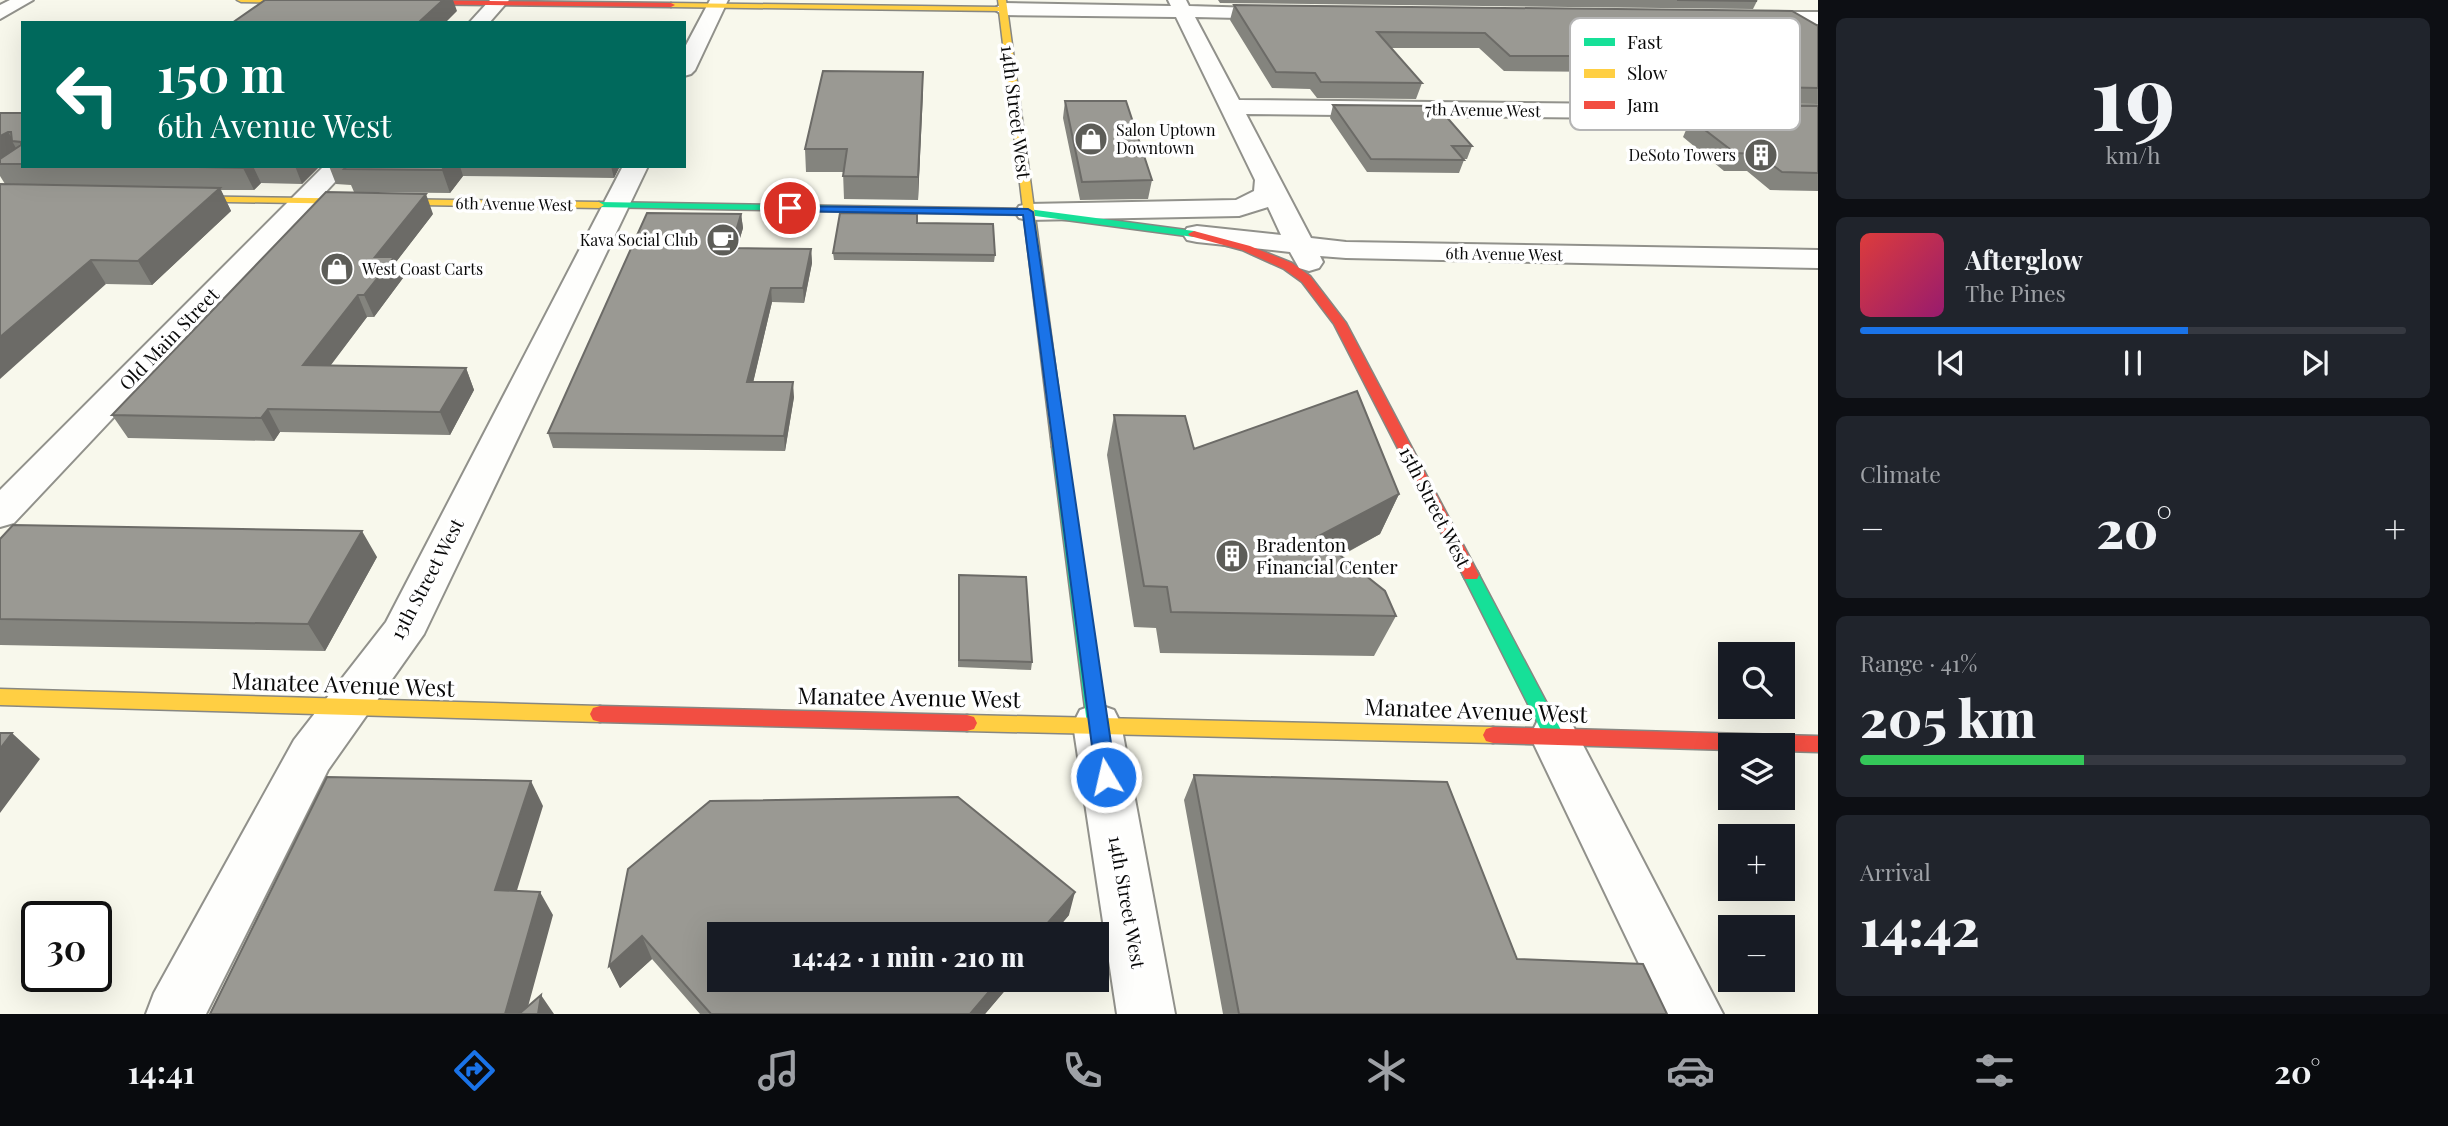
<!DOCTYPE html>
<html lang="en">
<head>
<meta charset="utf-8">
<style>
	:root { --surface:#171b24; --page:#20242c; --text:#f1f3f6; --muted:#9ea1a6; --line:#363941; --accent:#1a73e8 }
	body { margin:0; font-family:"Playfair Display",serif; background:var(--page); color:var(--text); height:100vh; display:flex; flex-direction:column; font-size:26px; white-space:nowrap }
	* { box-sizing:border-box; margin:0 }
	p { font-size:23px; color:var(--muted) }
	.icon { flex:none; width:38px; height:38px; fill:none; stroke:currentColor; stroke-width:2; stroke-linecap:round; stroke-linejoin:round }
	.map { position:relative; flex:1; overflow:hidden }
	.drawer { display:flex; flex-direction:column; gap:18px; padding:18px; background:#0d0f14; width:630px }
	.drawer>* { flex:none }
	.top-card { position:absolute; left:21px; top:21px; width:665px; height:147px; border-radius:0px; box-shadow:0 7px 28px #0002; background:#00695c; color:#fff; overflow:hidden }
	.buttons { position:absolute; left:1718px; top:642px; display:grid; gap:14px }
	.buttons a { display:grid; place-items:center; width:77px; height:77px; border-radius:0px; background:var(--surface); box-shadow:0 7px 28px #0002; font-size:35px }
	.speed { position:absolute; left:21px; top:901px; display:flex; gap:14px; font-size:35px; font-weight:700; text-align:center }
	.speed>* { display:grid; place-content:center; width:91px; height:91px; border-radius:50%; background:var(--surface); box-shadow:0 7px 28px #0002; line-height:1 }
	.speed .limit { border:4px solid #111; border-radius:10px; background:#fff; color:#111 }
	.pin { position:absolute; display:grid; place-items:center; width:60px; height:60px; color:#fff; margin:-30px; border:4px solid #fff; border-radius:50%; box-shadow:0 2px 7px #0007 }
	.me { position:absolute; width:77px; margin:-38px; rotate:351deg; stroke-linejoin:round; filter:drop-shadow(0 0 5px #0008) }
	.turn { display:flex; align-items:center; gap:24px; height:147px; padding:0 21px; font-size:32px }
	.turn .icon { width:91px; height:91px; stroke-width:2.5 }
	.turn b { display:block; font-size:49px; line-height:60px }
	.big { font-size:52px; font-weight:800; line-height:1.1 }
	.drawer .tile { flex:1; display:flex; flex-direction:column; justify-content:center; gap:10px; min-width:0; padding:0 24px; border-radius:10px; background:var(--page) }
	.drawer .dial { align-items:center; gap:0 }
	.dial b { font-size:91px; line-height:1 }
	.song { display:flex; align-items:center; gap:21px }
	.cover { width:84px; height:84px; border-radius:10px; background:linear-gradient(135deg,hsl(0 70% 55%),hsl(320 70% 35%)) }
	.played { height:7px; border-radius:4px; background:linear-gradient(90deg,var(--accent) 60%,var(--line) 60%) }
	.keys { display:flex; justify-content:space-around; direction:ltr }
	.heat { display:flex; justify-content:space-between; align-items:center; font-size:38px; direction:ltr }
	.charge { height:10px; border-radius:5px; background:linear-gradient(90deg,#34c759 41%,var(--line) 0) }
	.trip { position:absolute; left:707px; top:922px; width:402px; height:70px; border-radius:0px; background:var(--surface); box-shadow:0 7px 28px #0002; font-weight:800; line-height:70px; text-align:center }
	.menu { display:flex; height:112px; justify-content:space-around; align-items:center; background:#090b0e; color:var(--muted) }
	.menu .icon { width:49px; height:49px }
	.menu .selected { color:var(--accent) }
	.menu b { font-size:32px; color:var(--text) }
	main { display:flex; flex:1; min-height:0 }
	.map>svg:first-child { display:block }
</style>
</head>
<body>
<main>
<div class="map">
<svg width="1818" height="1014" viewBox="0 0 1818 1014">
	<rect width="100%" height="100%" fill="#f8f8ec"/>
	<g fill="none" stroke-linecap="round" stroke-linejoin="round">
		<defs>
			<path id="street" d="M 10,0 L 33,0 L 0,19 L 0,5 Z
				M 490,0 L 509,0 L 489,23 L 469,23 Z
				M 710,0 L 728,0 L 695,70 L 691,74 L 684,76 L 684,49 Z
				M 1168,0 L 1186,0 L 1189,6 L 1291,9 L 1293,13 L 1284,19 L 1195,17 L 1239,100 L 1818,106 L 1818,120 L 1246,114 L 1311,238 L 1346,242 L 1818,250 L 1818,268 L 1346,258 L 1320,256 L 1323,262 L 1319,268 L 1309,271 L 1299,268 L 1290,252 L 1197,242 L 1187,240 L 1183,234 L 1187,228 L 1197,226 L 1281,235 L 1268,207 L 1239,216 L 1028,220 L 1019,218 L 1015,212 L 1019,206 L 1028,204 L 1236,200 L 1254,191 L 1255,180 L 1176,17 L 1003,15 L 994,9 L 1003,3 L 1171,6 Z
				M 1750,12 L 1818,12 L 1818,24 L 1743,22 L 1740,18 Z
				M 324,166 L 350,166 L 14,523 L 0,527 L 0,490 Z
				M 623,166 L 648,166 L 424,634 L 328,770 L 206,1014 L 146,1014 L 154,993 L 294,740 L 386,622 Z
				M 1097,704 L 1114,710 L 1121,724 L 1175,1014 L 1117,1014 L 1073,724 L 1080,710 Z
				M 1554,716 L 1571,722 L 1723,1014 L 1663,1014 L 1530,736 L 1537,722 Z"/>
			<path id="fast" d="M 599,202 L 1028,209 L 1194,231 L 1200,234 L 1194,237 L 1028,215 L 595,207 L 594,205 Z
				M 1059,442 L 1066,447 L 1107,724 L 1104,730 L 1097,732 L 1090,730 L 1087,724 L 1052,447 Z
				M 1471,569 L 1477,571 L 1479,575 L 1561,730 L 1564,736 L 1561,742 L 1554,744 L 1547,742 L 1463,575 L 1465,571 Z"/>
			<path id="slow" d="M 237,0 L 320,0 L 321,1 L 317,3 L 241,2 Z
				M 998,0 L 1006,0 L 1066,447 L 1059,452 L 1052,447 L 999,11 L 671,7 L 667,5 L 671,3 L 999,7 Z
				M 174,196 L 599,202 L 604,205 L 599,208 L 170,201 L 170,197 Z
				M 0,689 L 600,706 L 607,708 L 610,714 L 607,720 L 600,722 L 0,705 Z
				M 967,715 L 1493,727 L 1500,729 L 1503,735 L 1500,741 L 1493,743 L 967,731 L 960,729 L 957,723 L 960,717 Z"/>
			<path id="jam" d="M 400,0 L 671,3 L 675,5 L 671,7 L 401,4 L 397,2 Z
				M 1194,231 L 1250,246 L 1292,263 L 1310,276 L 1346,323 L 1479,575 L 1477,579 L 1465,579 L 1334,324 L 1302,282 L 1284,269 L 1242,250 L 1190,236 L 1188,234 Z
				M 600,706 L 967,715 L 974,717 L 977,723 L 974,729 L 967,731 L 600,722 L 593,720 L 590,714 L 593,708 Z
				M 1493,727 L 1818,736 L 1818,752 L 1783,751 L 1783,746 L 1731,746 L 1731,750 L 1493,743 L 1486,741 L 1483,735 L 1486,729 Z"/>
		</defs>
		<use href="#street" stroke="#91918b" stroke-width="4"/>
		<use href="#fast" stroke="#878782" stroke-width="3"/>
		<use href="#slow" stroke="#878782" stroke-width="3"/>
		<use href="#jam" stroke="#878782" stroke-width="3"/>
		<use href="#street" fill="#fefefc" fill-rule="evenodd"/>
		<use href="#fast" fill="#16e098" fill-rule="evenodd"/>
		<use href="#slow" fill="#ffcf43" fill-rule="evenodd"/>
		<use href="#jam" fill="#f24e42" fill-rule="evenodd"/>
	</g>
	<path fill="#84847e" d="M 1218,0 L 1755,0 L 1757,1 L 1753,9 L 1220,3 Z
		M 1234,5 L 1818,26 L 1818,104 L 1651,102 L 1613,72 L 1504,71 L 1479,48 L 1391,48 L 1422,83 L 1416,99 L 1317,98 L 1310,89 L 1272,88 L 1230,20 Z
		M 923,72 L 918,200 L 844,199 L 843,172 L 806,172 L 805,149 Z
		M 1065,101 L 1152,180 L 1148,199 L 1080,200 L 1063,118 Z
		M 1333,105 L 1472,146 L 1467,159 L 1463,159 L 1464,160 L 1459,173 L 1367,172 L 1330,118 Z
		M 1684,105 L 1818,106 L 1818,191 L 1770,190 L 1747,171 L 1724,171 L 1683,137 L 1686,130 L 1675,121 Z
		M 0,113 L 23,113 L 23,166 L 320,166 L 302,184 L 261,183 L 254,190 L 221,190 L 231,211 L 152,285 L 106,284 L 5,184 L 0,176 Z
		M 329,166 L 620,166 L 614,178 L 463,176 L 450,193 L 354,192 L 351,185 L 336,184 Z
		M 433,214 L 396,262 L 403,278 L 374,317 L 367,317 L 331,365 L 466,368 L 474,390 L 450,435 L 280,432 L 274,441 L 128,438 L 112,415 Z
		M 741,214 L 743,228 L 737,248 L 811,249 L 812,263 L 804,303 L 772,302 L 753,382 L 794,397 L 785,451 L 553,448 L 548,433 Z
		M 917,223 L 995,255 L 994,262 L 834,260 L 833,253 Z
		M 1114,415 L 1194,449 L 1399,494 L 1380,534 L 1341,556 L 1396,616 L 1374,656 L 1160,653 L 1156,628 L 1134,627 L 1107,455 Z
		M 0,539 L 377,557 L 325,651 L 0,645 Z
		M 959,575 L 1032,662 L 1031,670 L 958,667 Z
		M 1194,775 L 1517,959 L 1667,1014 L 1223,1014 L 1184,800 Z
		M 628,869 L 1069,915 L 985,1014 L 700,1014 L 652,959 L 620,988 L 609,966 Z"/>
	<path fill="#6c6b67" d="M 443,0 L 453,0 L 457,11 L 445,23 L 418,23 Z
		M 923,72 L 923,93 L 918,200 L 918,177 Z
		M 8,132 L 14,141 L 12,141 L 20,155 L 0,164 L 0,136 Z
		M 244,166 L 253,166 L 261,183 L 254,190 L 243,168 Z
		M 295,166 L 320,166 L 302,184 Z
		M 445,166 L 460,166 L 463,176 L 450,193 L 442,170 Z
		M 611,166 L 620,166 L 614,178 Z
		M 220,188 L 231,211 L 152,285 L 138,261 Z
		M 426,194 L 433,214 L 396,262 L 403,278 L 374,317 L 364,295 L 375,257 Z
		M 741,214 L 743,228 L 733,262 L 731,248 Z
		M 811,249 L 812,263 L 804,303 L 803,288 Z
		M 91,260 L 106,284 L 0,379 L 0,337 Z
		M 771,288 L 772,302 L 750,396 L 747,382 Z
		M 358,295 L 367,317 L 314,387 L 303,365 Z
		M 466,368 L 474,390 L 450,435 L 440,412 Z
		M 793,382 L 794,397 L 785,451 L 784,436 Z
		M 268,409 L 280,432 L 274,441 L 261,418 Z
		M 1399,494 L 1380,534 L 1301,577 L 1317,537 Z
		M 362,531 L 377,557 L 325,651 L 308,624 Z
		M 12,733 L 40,759 L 0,813 L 0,749 Z
		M 531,781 L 543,806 L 510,913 L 495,890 Z
		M 540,892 L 553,915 L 526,1014 L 505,1014 Z
		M 1075,892 L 1069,915 L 1053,934 L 1038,934 Z
		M 642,936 L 652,959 L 620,988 L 609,966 Z
		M 999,980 L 1014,980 L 985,1014 L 970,1014 Z
		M 541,995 L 554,1014 L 538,1014 Z"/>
	<path fill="#9a9993" stroke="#6c6b67" stroke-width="2" d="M 265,0 L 443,0 L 418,23 L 232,23 Z
		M 1677,0 L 1755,0 L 1757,1 Z
		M 1234,5 L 1792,11 L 1818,26 L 1818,88 L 1659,85 L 1620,56 L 1510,56 L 1485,33 L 1377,32 L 1422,83 L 1321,82 L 1315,73 L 1276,72 Z
		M 823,71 L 923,72 L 918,177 L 843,176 L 847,149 L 805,149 Z
		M 1065,101 L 1126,101 L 1152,180 L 1082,182 Z
		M 1333,105 L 1437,106 L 1472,146 L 1452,146 L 1464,160 L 1371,159 Z
		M 1684,105 L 1818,106 L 1818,173 L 1782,172 L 1757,154 L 1735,153 L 1692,120 L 1705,120 Z
		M 0,113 L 23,113 L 23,164 L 0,164 L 0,159 L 21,145 L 21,142 L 12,141 L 11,132 L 8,132 L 0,136 Z
		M 153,166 L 244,166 L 243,168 Z
		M 347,166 L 445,166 L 442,170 L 344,169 Z
		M 0,184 L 220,188 L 138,261 L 91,260 L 0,337 Z
		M 326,192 L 426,194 L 375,257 L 394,257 L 364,295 L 358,295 L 303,365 L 466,368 L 440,412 L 268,409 L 261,418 L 112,415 Z
		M 647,213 L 741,214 L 731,248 L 811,249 L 803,288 L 771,288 L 747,382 L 793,382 L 784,436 L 548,433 Z
		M 840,213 L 917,214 L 917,223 L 993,224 L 995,255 L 833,253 Z
		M 1357,391 L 1399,494 L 1317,537 L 1385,591 L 1396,616 L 1171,612 L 1167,587 L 1144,586 L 1114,415 L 1185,416 L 1194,449 Z
		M 13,525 L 362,531 L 308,624 L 0,619 L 0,539 Z
		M 959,575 L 1026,577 L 1032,662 L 959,660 Z
		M 0,733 L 12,733 L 0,749 Z
		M 1194,775 L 1447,782 L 1517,959 L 1643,964 L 1667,1014 L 1239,1014 Z
		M 327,777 L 531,781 L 495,890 L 540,892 L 505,1014 L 210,1014 Z
		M 958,797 L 1075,892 L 1038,934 L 719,934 L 719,980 L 999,980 L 970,1014 L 711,1014 L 642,936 L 609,966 L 628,869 L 710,801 Z
		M 541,995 L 538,1014 L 519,1014 Z"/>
	<path fill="#1a73e8" stroke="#114b97" stroke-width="2" d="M 786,206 L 1028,209 L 1033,212 L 1116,777 L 1113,783 L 1106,786 L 1099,783 L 1096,777 L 1023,215 L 790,211 L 785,208 Z"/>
	<defs>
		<symbol id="shop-disc" viewBox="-11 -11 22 22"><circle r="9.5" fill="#5d5d58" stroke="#fff"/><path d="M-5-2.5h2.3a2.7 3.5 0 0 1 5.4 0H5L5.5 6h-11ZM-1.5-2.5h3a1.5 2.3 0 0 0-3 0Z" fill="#fff"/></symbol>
		<symbol id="building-disc" viewBox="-11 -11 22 22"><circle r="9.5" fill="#5d5d58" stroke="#fff"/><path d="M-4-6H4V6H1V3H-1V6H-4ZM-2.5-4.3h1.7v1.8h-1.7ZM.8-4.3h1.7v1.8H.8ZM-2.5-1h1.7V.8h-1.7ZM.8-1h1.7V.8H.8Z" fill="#fff"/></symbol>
		<symbol id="cafe-disc" viewBox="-11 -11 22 22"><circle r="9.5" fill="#5d5d58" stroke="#fff"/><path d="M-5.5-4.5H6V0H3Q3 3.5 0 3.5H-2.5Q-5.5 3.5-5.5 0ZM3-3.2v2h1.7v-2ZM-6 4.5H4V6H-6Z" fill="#fff"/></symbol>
	</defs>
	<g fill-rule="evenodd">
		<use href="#shop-disc" x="1072" y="120" width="38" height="38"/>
		<use href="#building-disc" x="1742" y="136" width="38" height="38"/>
		<use href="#cafe-disc" x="704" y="221" width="38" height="38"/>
		<use href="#shop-disc" x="318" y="250" width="38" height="38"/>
		<use href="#building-disc" x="1213" y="537" width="38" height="38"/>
	</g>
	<g text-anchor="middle" stroke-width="7" stroke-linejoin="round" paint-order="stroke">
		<g font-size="16" fill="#090909" stroke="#fff">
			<text transform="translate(1483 110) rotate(1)" y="6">7th Avenue West</text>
			<text transform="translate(514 204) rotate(1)" y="6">6th Avenue West</text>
			<text transform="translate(1504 254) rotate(1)" y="6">6th Avenue West</text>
		</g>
		<g font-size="16" fill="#090909" stroke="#fff" text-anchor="start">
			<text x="1116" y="136">Salon Uptown<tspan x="1116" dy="18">Downtown</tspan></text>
			<text x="1736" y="161" text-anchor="end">DeSoto Towers</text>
			<text x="698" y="246" text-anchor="end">Kava Social Club</text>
			<text x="362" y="275">West Coast Carts</text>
		</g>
		<g font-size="19" fill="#090909" stroke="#fff">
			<text transform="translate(1016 112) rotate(83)" y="7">14th Street West</text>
			<text transform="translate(169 339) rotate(-46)" y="7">Old Main Street</text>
			<text transform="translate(1435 507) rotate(63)" y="7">15th Street West</text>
			<text transform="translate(427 579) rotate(-62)" y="7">13th Street West</text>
			<text transform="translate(1127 902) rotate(80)" y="7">14th Street West</text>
		</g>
		<g font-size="19" fill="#090909" stroke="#fff" text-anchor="start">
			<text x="1256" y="552">Bradenton<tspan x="1256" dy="22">Financial Center</tspan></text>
		</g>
		<g font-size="23" fill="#090909" stroke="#fff">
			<text transform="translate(343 685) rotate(2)" y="8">Manatee Avenue West</text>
			<text transform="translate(909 698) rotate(1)" y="8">Manatee Avenue West</text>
			<text transform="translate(1476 711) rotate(2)" y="8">Manatee Avenue West</text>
		</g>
	</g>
	<rect x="1570" y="18" width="230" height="112" rx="10" fill="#fff" stroke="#b5b5b5" stroke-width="2"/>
	<rect x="1584" y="38" width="31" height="8" fill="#16e098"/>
	<rect x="1584" y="69" width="31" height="9" fill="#ffcf43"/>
	<rect x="1584" y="101" width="31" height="8" fill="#f24e42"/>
	<g font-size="19" fill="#090909">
		<text x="1627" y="49">Fast</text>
		<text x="1627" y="80">Slow</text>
		<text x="1627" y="112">Jam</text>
	</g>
</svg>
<div class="buttons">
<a><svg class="icon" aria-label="search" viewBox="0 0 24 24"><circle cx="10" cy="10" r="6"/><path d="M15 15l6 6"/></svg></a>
<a><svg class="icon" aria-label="layers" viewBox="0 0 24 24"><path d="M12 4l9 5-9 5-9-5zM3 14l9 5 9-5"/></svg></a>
<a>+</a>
<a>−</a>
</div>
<div class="speed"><div class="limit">30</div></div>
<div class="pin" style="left:790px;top:208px;background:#d93025"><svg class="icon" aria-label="arrive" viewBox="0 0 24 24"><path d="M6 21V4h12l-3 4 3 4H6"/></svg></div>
<svg class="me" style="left:1106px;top:777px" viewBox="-20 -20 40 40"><circle r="17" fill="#1a73e8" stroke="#fff" stroke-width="3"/><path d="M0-11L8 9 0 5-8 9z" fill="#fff"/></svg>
<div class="trip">14:42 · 1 min · 210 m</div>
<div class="top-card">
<div class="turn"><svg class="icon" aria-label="left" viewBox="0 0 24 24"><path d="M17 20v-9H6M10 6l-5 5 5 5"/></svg><div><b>150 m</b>6th Avenue West</div></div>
</div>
</div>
<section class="drawer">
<div class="tile dial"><b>19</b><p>km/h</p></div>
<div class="tile">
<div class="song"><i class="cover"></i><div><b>Afterglow</b><p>The Pines</p></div></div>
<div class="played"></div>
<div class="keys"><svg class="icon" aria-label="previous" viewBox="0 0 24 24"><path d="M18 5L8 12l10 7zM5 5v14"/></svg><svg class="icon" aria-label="pause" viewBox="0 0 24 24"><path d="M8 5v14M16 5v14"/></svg><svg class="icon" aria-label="next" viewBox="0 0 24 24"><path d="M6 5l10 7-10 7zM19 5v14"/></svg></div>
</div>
<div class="tile"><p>Climate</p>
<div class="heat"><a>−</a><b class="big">20°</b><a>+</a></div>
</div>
<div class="tile"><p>Range · 41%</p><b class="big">205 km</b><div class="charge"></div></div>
<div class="tile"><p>Arrival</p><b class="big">14:42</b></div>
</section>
</main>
<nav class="menu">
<b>14:41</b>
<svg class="icon selected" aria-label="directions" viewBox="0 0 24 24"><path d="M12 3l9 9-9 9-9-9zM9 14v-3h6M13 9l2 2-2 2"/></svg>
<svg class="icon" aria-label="music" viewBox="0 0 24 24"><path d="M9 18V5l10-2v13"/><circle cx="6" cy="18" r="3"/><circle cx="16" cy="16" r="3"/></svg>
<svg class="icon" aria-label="phone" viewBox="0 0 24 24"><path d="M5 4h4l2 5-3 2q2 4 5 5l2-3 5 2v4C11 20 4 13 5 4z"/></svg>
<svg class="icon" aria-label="climate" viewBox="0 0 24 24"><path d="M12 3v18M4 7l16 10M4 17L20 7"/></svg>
<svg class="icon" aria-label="car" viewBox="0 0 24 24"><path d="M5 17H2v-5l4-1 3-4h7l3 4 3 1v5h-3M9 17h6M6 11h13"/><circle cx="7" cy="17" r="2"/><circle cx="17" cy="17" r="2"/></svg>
<svg class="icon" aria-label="filters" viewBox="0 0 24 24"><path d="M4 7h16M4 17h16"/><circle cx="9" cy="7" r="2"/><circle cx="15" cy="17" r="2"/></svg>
<b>20°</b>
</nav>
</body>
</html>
